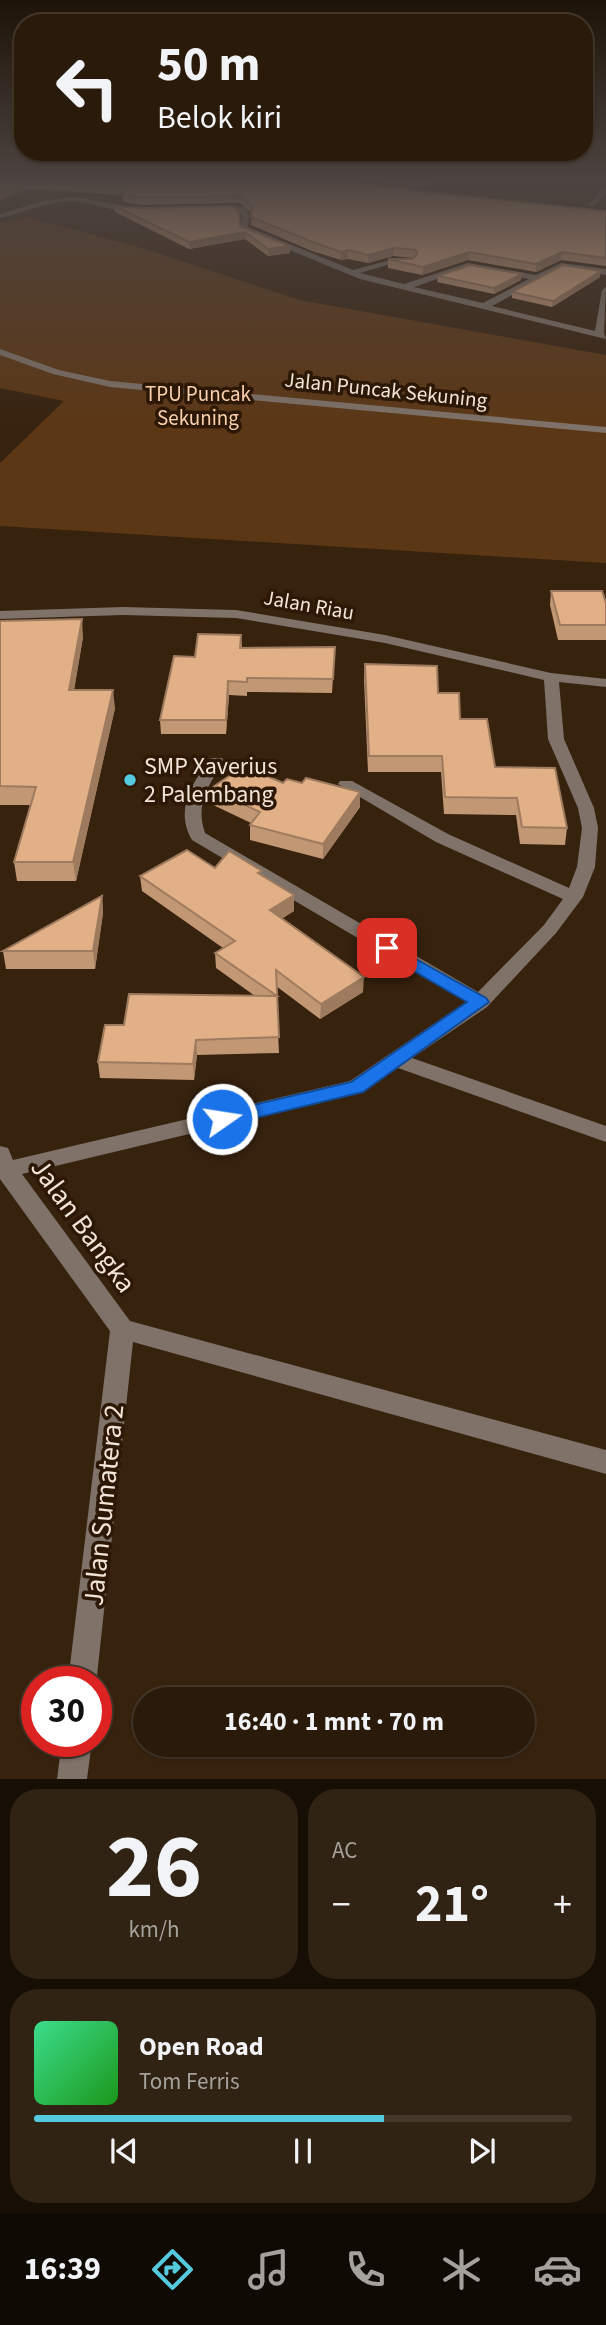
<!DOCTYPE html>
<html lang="id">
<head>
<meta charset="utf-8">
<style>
	:root { --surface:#291a0a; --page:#312313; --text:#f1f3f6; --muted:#a5a19c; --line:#45382b; --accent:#55cade }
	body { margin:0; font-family:"Source Sans 3",sans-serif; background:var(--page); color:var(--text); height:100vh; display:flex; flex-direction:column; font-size:26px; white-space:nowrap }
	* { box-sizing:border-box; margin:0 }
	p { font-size:23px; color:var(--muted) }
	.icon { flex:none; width:38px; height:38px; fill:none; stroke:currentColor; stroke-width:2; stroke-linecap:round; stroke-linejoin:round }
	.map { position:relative; height:1779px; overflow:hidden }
	.sheet { display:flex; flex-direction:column; gap:10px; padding:10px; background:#170e06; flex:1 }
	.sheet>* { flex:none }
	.banner { position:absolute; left:14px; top:14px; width:579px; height:147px; border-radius:28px; box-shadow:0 2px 5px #0004,0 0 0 2px var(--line); background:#291a0a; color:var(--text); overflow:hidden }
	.speed { position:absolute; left:21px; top:1666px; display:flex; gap:14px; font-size:35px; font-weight:700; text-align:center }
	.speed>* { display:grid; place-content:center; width:91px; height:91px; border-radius:50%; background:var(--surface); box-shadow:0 2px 5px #0004,0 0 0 2px var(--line); line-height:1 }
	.speed .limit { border:10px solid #d22; background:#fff; color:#111 }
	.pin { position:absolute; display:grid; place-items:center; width:60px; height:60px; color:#fff; margin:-30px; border-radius:14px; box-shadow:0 4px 10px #0006 }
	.me { position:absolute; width:77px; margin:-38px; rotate:77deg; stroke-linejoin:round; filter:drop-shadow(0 0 5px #0008) }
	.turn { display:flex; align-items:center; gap:24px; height:147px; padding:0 28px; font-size:32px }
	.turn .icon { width:91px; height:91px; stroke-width:2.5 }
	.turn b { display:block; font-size:49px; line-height:60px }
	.big { font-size:52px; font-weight:700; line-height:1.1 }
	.sheet .card { flex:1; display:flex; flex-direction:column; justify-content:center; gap:10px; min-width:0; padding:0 24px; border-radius:28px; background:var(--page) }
	.sheet .dial { align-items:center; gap:0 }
	.dial b { font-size:91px; line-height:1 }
	.song { display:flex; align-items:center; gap:21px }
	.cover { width:84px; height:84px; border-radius:10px; background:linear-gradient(135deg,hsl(150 70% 55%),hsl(120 70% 35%)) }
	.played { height:7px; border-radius:4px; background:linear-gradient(90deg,var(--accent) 65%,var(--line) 65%) }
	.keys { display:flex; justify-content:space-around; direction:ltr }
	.heat { display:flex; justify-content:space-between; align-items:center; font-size:38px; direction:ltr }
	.sheet .tiles { flex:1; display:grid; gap:10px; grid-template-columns:1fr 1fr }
	.card:last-child { grid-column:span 2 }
	.trip { position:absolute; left:133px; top:1687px; width:402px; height:70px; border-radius:35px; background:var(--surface); box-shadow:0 2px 5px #0004,0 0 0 2px var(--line); font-weight:700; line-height:70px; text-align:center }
	.tabs { display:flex; height:112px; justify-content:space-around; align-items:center; background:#100a04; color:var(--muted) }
	.tabs .icon { width:49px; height:49px }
	.tabs .on { color:var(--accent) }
	.tabs b { font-size:32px; color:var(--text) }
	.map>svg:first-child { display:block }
</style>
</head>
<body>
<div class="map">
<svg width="606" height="1779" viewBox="0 0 606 1779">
	<rect width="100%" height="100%" fill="#37220e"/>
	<path fill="#5c3715" d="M 27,217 L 142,248 L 299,300 L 606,355 L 606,563 L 0,526 L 0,463 L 64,401 L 0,388 L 0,223 Z"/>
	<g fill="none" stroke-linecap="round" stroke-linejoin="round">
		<path stroke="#1e0a00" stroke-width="4.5" d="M 533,180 L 606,186"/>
		<path fill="#7e7269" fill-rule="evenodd" d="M 386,186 L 449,193 L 453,195 L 449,197 L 383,190 Z
			M 603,188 L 606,188 L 606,194 L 594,206 L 588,206 Z
			M 75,197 L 140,209 C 123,217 94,202 75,201 C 49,200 25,212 0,218 L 0,214 L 43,201 Z
			M 213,206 L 244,207 L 250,215 L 248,227 L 353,270 L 394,259 L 412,260 L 409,264 L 394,263 L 360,273 L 404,284 L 468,263 L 536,275 L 561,263 L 606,269 L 606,275 L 562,268 L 492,306 L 595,331 L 602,290 L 606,287 L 604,333 L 606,339 L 360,279 L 241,230 L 242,215 L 239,211 L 210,210 ZM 469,268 L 529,279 L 483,303 L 414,287 Z
			M 0,349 L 59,370 L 110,381 L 606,427 L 606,433 L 110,387 L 53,374 L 0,355 Z
			M 123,607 L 236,610 L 385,635 L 551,673 L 606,679 L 606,687 L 559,682 L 564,739 L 594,808 L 598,828 L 595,867 L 583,897 L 556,933 L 487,1007 L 412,1058 L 606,1126 L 606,1142 L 398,1068 L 356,1094 L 22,1174 L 130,1321 L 606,1450 L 606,1474 L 133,1342 L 96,1685 L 96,1682 L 68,1682 L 110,1331 L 0,1179 L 0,1146 L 8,1148 L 13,1160 L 350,1081 L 466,1002 L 192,840 C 174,809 193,783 210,758 L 222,758 L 224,761 C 208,786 195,804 205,833 L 478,992 L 544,925 L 563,899 L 436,842 L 338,784 L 340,781 L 352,781 L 448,834 L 569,888 L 577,867 L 582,828 L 578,808 L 548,739 L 544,680 L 385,643 L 236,618 L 123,615 L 0,619 L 0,611 Z
			M 62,1741 L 92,1741 L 87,1779 L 57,1779 Z"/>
	</g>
	<path fill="#c29774" d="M 0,180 L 410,190 L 606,211 L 606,266 L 561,260 L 536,272 L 468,260 L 422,275 L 388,268 L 388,259 L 412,259 L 413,258 L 393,256 L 368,263 L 348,259 L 341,260 L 312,251 L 251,225 L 251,213 L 240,203 L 142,205 L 123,202 L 123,195 L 32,189 L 22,191 Z
		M 346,180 L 437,180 L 424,187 L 363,180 Z
		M 115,206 L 240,226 L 290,246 L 290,253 L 268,256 L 245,239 L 189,249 L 115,212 Z
		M 438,276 L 521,280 L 494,294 L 437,282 Z
		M 600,277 L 552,307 L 512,298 L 512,292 Z
		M 551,591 L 606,603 L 606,640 L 558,640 L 550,605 Z
		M 0,621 L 83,637 L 74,690 L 115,708 L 76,881 L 17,881 L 14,862 L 30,805 L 0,805 Z
		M 241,635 L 242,648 L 335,647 L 332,693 L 247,692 L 247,696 L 229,695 L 226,734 L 161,734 L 160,720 L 195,657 Z
		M 365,664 L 438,693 L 460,719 L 495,767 L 567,828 L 565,845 L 520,844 L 516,815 L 444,814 L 441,772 L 368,772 L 364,680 Z
		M 283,783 L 302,783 L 360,792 L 360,807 L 323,859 L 250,840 L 250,825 L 251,823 L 211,804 L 210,789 Z
		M 215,868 L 262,876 L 294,895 L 294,911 L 282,918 L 363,992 L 320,1019 L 276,986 L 279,1053 L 197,1055 L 194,1080 L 100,1078 L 98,1062 L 124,1025 L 255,996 L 216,968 L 215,953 L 223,948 L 142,891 L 140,876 Z
		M 102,896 L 103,913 L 95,969 L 6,969 L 3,951 Z"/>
	<path fill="#9e7b5e" d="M 424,180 L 437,180 L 424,187 Z
		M 32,182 L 32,189 L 22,191 L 0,200 L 0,192 L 21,183 Z
		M 245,232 L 245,239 L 189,249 L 189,242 Z
		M 290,246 L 290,253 L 268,256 L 268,249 Z
		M 394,248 L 393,256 L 368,263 L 368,255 Z
		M 348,250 L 348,259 L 341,260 L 341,252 Z
		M 469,252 L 468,260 L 422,275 L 423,267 Z
		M 562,252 L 561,260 L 536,272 L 536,264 Z
		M 601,271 L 600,277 L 552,307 L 553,301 Z
		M 522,274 L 521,280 L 494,294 L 494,288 Z
		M 82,619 L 83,637 L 71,708 L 69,690 Z
		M 228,681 L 229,695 L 226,734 L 226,720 Z
		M 113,690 L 115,708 L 76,881 L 73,862 Z
		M 360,792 L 360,807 L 323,859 L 323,844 Z
		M 294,895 L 294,911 L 271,926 L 270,910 Z
		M 102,896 L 103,913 L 95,969 L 93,951 Z
		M 364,977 L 363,992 L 320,1019 L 321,1004 Z
		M 196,1040 L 197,1055 L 194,1080 L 193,1064 Z"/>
	<path fill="#e2b087" stroke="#9e7b5e" stroke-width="2" d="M 0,180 L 328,180 L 410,189 L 407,190 L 606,211 L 606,258 L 562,252 L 536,264 L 469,252 L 423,267 L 388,259 L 412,259 L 417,254 L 416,250 L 394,248 L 368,255 L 348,250 L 341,252 L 313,242 L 251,217 L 252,205 L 240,196 L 142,198 L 123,194 L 128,187 L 32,182 L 21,183 L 0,192 Z
		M 115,206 L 142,208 L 234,206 L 239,211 L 240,226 L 290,246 L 268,249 L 245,232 L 189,242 Z
		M 470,265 L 522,274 L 494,288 L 438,276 Z
		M 563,265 L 601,271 L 553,301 L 512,292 Z
		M 551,591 L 602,591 L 606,603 L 606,625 L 560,625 Z
		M 82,619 L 69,690 L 113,690 L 73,862 L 14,862 L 36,787 L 0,786 L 0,621 Z
		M 198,634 L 241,635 L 240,648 L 335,647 L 333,679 L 247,678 L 247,682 L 228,681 L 226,720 L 160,720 L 174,656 L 195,657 Z
		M 365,664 L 437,666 L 438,693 L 459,693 L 460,719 L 487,719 L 495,767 L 555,768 L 567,828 L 522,827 L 517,798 L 445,797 L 442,756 L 369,756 Z
		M 244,766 L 283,783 L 287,779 L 302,783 L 306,778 L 360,792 L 323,844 L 250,825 L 260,812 L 210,789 Z
		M 187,850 L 215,868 L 229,851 L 262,871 L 258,873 L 294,895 L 270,910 L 364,977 L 321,1004 L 276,970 L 279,1037 L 196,1040 L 193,1064 L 98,1062 L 105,1025 L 124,1025 L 129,994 L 277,996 L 215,953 L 235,941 L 140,876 Z
		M 102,896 L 93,951 L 3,951 Z"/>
	<linearGradient id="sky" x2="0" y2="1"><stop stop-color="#1e1308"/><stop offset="0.42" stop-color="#4d4441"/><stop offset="1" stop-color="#4d4441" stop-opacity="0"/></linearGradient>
	<rect width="606" height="429" fill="url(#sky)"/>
	<path fill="#1a73e8" stroke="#114b97" stroke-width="2" d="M 387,943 L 486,998 L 489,1002 L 363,1092 L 222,1126 L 215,1124 L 212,1119 L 215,1114 L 351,1082 L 467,1002 L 381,952 L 378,948 L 381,944 Z"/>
	<circle fill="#55cade" stroke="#2d1805" stroke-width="2.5" cx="130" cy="780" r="7"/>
	<g text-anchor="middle" stroke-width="7" stroke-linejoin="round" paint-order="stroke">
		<g font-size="21" fill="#f3e4d8" stroke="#2d1805">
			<text transform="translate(386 390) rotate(6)" y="7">Jalan Puncak Sekuning</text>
			<text transform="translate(309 605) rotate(10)" y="7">Jalan Riau</text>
		</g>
		<g font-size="21" fill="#fad0ae" stroke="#2d1805">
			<text x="198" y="401">TPU Puncak<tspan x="198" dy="24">Sekuning</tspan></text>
		</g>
		<g font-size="24" fill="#f3e4d8" stroke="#2d1805" text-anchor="start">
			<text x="144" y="774">SMP Xaverius<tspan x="144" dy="28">2 Palembang</tspan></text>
		</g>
		<g font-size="28" fill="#f3e4d8" stroke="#2d1805">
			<text transform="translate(84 1225) rotate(54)" y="10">Jalan Bangka</text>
			<text transform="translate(103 1505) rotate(-84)" y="10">Jalan Sumatera 2</text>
		</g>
	</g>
</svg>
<div class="speed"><div class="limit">30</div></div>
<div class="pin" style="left:387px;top:948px;background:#d93025"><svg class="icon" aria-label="arrive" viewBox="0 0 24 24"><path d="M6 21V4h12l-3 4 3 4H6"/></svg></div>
<svg class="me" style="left:222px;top:1119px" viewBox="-20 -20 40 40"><circle r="17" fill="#1a73e8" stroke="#fff" stroke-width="3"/><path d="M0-11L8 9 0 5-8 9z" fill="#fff"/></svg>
<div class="trip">16:40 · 1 mnt · 70 m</div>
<div class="banner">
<div class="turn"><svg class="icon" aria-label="left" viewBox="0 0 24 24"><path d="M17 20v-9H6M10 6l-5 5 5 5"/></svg><div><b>50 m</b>Belok kiri</div></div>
</div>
</div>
<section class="sheet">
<div class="tiles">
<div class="card dial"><b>26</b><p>km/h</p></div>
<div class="card"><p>AC</p>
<div class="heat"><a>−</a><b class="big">21°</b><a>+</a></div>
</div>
<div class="card">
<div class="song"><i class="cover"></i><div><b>Open Road</b><p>Tom Ferris</p></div></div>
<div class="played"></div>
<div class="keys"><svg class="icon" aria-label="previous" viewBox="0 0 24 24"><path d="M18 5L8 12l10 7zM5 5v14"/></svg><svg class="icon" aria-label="pause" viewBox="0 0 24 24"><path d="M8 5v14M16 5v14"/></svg><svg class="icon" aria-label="next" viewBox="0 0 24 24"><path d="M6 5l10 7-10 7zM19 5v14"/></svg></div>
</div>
</div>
</section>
<nav class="tabs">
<b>16:39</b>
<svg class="icon on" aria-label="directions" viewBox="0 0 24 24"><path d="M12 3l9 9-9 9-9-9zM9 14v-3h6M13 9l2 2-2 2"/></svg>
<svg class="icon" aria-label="music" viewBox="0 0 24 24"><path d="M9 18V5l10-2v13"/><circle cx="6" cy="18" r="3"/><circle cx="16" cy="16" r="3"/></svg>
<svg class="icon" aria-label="phone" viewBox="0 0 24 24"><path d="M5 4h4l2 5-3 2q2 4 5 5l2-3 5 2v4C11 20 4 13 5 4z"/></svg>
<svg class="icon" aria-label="climate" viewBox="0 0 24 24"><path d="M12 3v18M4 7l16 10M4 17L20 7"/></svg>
<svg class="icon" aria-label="car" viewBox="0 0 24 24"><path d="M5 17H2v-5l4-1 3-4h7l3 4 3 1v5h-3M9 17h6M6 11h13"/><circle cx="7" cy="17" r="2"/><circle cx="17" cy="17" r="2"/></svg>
</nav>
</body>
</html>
